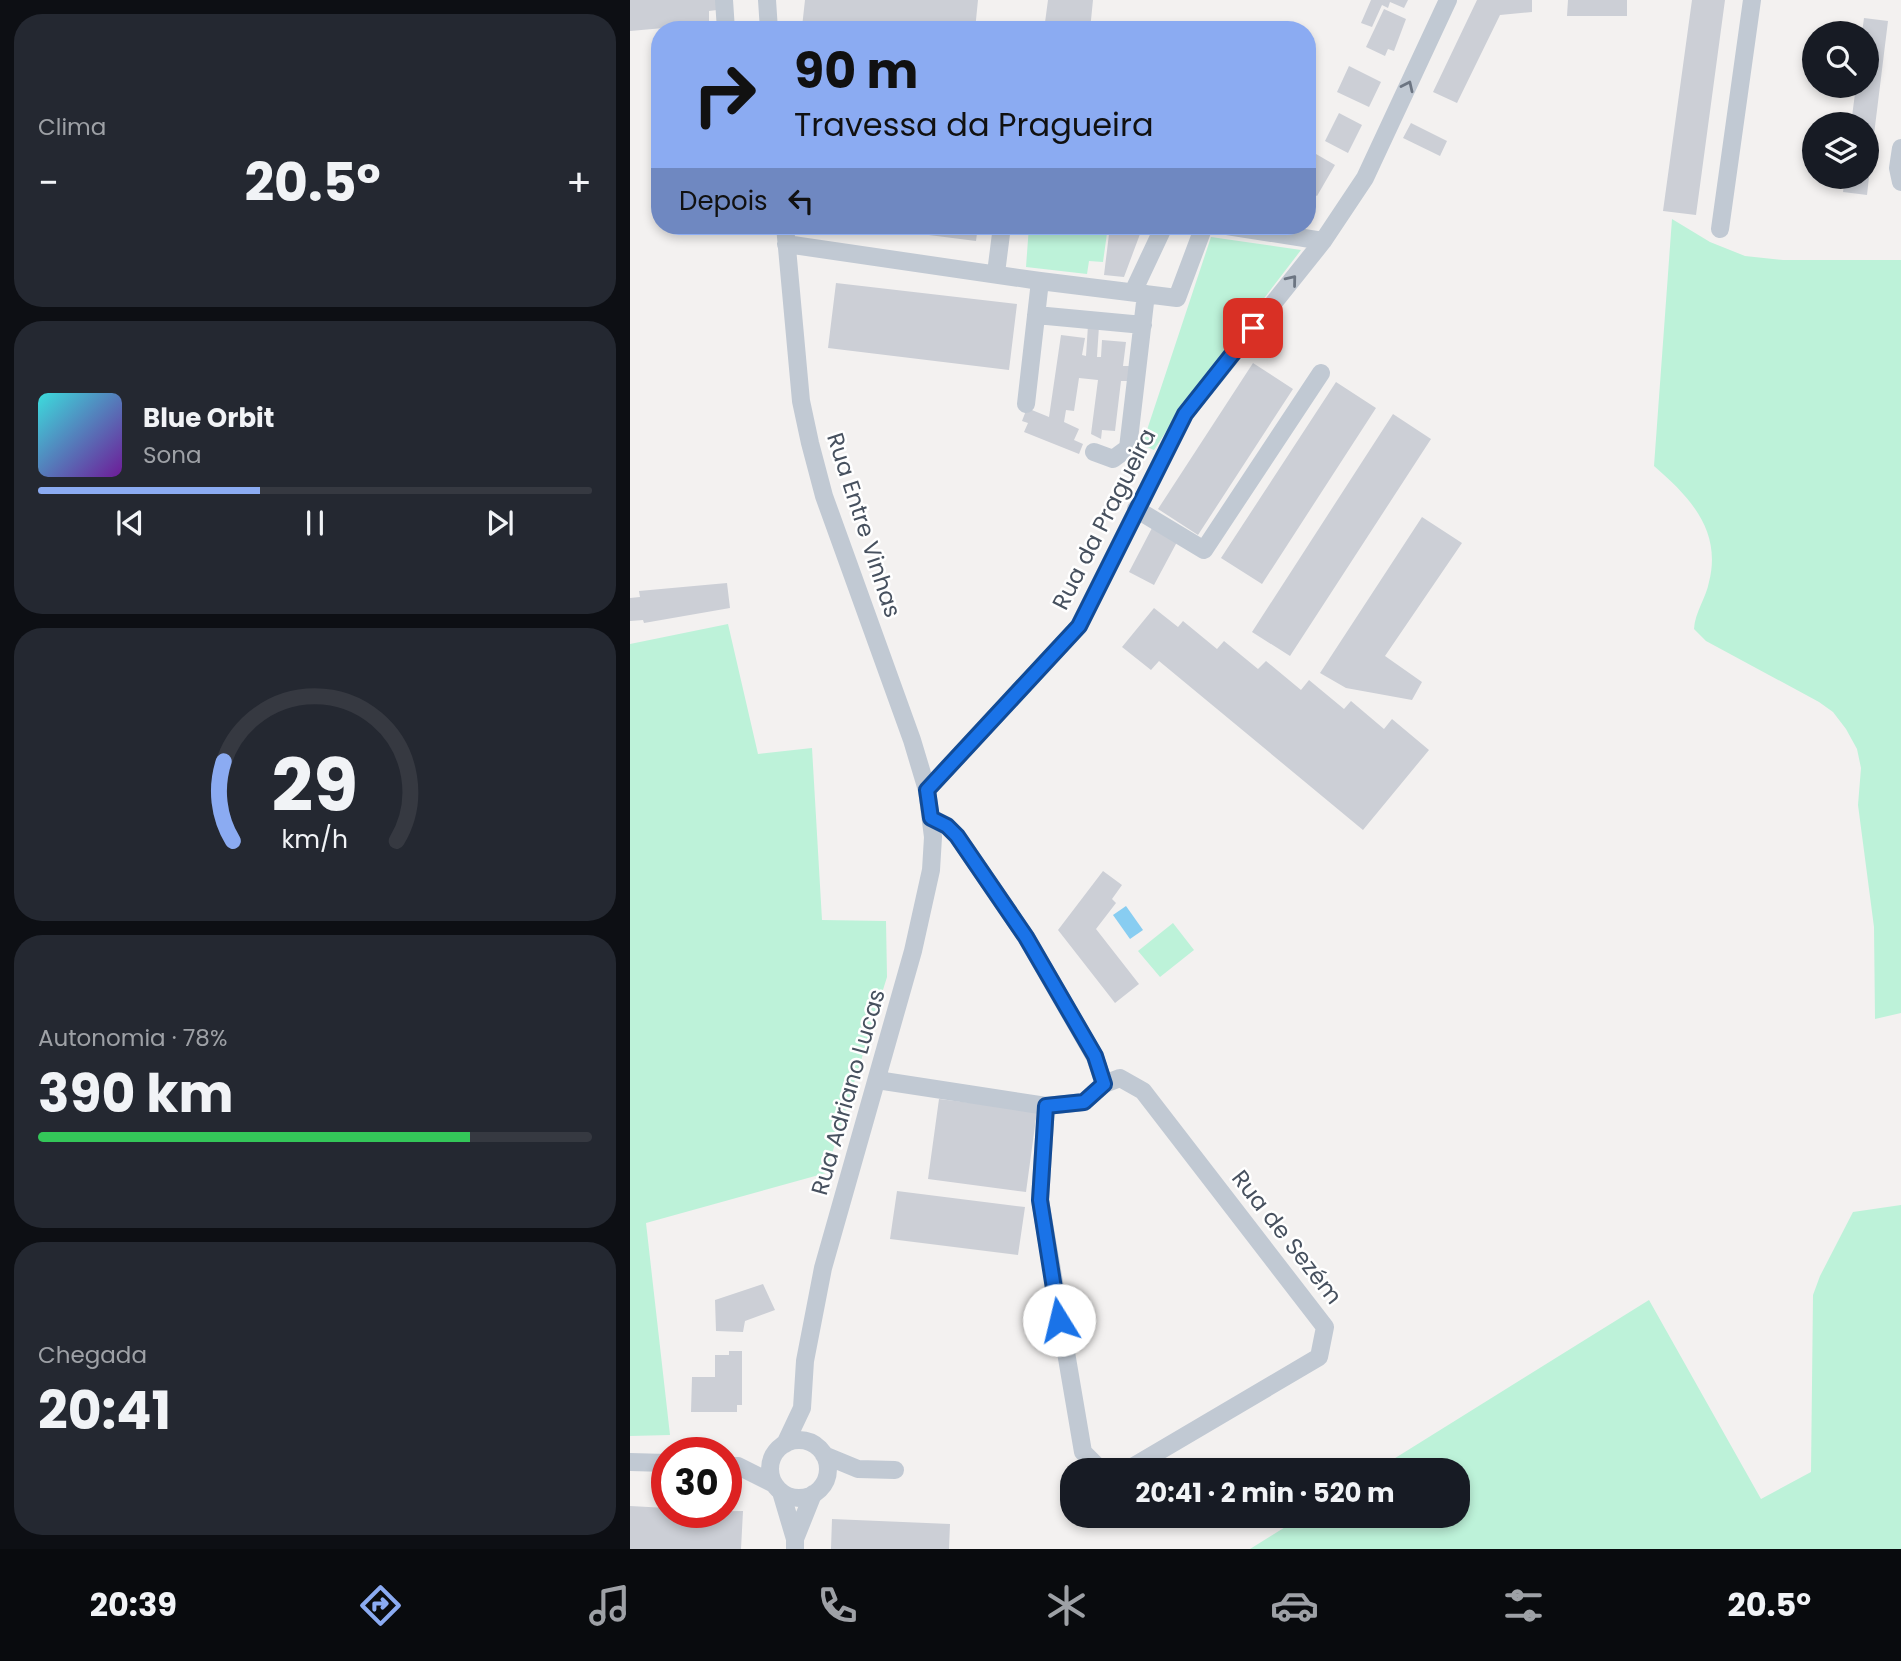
<!DOCTYPE html>
<html lang="pt">
<head>
<meta charset="utf-8">
<style>
	:root { --surface:#171b24; --page:#242831; --text:#f1f3f6; --muted:#9ea1a6; --line:#363941; --accent:#8babf2 }
	body { margin:0; font-family:Poppins,sans-serif; background:var(--page); color:var(--text); height:100vh; display:flex; flex-direction:column; font-size:26px; white-space:nowrap }
	* { box-sizing:border-box; margin:0 }
	p { font-size:23px; color:var(--muted) }
	.icon { flex:none; width:38px; height:38px; fill:none; stroke:currentColor; stroke-width:2; stroke-linecap:round; stroke-linejoin:round }
	.map { position:relative; flex:1; overflow:hidden }
	.details { display:flex; flex-direction:column; gap:14px; padding:14px; background:#0d0f14; width:630px }
	.details>* { flex:none }
	.hud { position:absolute; left:21px; top:21px; width:665px; height:214px; border-radius:28px; box-shadow:0 4px 10px #0003; background:#8babf2; color:#111; overflow:hidden }
	.tools { position:absolute; left:1172px; top:21px; display:grid; gap:14px }
	.tools a { display:grid; place-items:center; width:77px; height:77px; border-radius:50%; background:var(--surface); box-shadow:0 4px 10px #0003; font-size:35px }
	.speed { position:absolute; left:21px; top:1437px; display:flex; gap:14px; font-size:35px; font-weight:700; text-align:center }
	.speed>* { display:grid; place-content:center; width:91px; height:91px; border-radius:50%; background:var(--surface); box-shadow:0 4px 10px #0003; line-height:1 }
	.speed .limit { border:10px solid #d22; background:#fff; color:#111 }
	.pin { position:absolute; display:grid; place-items:center; width:60px; height:60px; color:#fff; margin:-30px; border-radius:14px; box-shadow:0 4px 10px #0006 }
	.me { position:absolute; width:77px; margin:-38px; rotate:351deg; stroke-linejoin:round; filter:drop-shadow(0 0 5px #0008) }
	.turn { display:flex; align-items:center; gap:24px; height:147px; padding:0 28px; font-size:32px }
	.turn .icon { width:91px; height:91px; stroke-width:2.5 }
	.turn b { display:block; font-size:49px; line-height:60px }
	.then { display:flex; align-items:center; height:66px; padding:0 28px; background:#0003; gap:14px; font-size:26px }
	.big { font-size:52px; font-weight:700; line-height:1.1 }
	.details .widget { flex:1; display:flex; flex-direction:column; justify-content:center; gap:10px; min-width:0; padding:0 24px; border-radius:28px; background:var(--page) }
	.details .dial { align-items:center; gap:0 }
	.dial svg { height:182px; overflow:visible; fill:none; stroke:var(--line); stroke-width:7; stroke-linecap:round; text-anchor:middle }
	.dial text { fill:var(--text); stroke:none }
	.song { display:flex; align-items:center; gap:21px }
	.cover { width:84px; height:84px; border-radius:10px; background:linear-gradient(135deg,hsl(180 70% 55%),hsl(280 70% 35%)) }
	.played { height:7px; border-radius:4px; background:linear-gradient(90deg,var(--accent) 40%,var(--line) 40%) }
	.keys { display:flex; justify-content:space-around; direction:ltr }
	.heat { display:flex; justify-content:space-between; align-items:center; font-size:38px; direction:ltr }
	.charge { height:10px; border-radius:5px; background:linear-gradient(90deg,#34c759 78%,var(--line) 0) }
	.trip { position:absolute; left:430px; top:1458px; width:410px; height:70px; border-radius:28px; background:var(--surface); box-shadow:0 4px 10px #0003; font-weight:700; line-height:70px; text-align:center }
	.menu { display:flex; height:112px; justify-content:space-around; align-items:center; background:#090b0e; color:var(--muted) }
	.menu .icon { width:49px; height:49px }
	.menu .selected { color:var(--accent) }
	.menu b { font-size:32px; color:var(--text) }
	main { display:flex; flex:1; min-height:0 }
	.map>svg:first-child { display:block }
</style>
</head>
<body>
<main>
<section class="details">
<div class="widget"><p>Clima</p>
<div class="heat"><a>−</a><b class="big">20.5°</b><a>+</a></div>
</div>
<div class="widget">
<div class="song"><i class="cover"></i><div><b>Blue Orbit</b><p>Sona</p></div></div>
<div class="played"></div>
<div class="keys"><svg class="icon" aria-label="previous" viewBox="0 0 24 24"><path d="M18 5L8 12l10 7zM5 5v14"/></svg><svg class="icon" aria-label="pause" viewBox="0 0 24 24"><path d="M8 5v14M16 5v14"/></svg><svg class="icon" aria-label="next" viewBox="0 0 24 24"><path d="M6 5l10 7-10 7zM19 5v14"/></svg></div>
</div>
<div class="widget dial"><svg viewBox="0 0 100 80">
<path d="M14 69A42 42 0 1 1 86 69"/>
<path d="M14 69A42 42 0 0 1 10 34" stroke="#8babf2"/>
<text x="50" y="56" font-size="32" font-weight="700">29</text>
<text x="50" y="72" font-size="11">km/h</text>
</svg></div>
<div class="widget"><p>Autonomia · 78%</p><b class="big">390 km</b><div class="charge"></div></div>
<div class="widget"><p>Chegada</p><b class="big">20:41</b></div>
</section>
<div class="map">
<svg width="1271" height="1549" viewBox="0 0 1271 1549">
	<rect width="100%" height="100%" fill="#f3f1f0"/>
	<path fill="#bdf2d9" d="M 1042,219 L 1080,242 L 1115,256 L 1153,260 L 1271,260 L 1271,1013 L 1245,1019 L 1244,927 L 1228,805 L 1231,768 L 1227,749 L 1216,729 L 1203,712 L 1189,702 L 1076,641 L 1064,629 C 1065,612 1076,598 1079,582 C 1092,531 1060,497 1024,466 Z
		M 399,226 L 478,226 L 473,262 L 459,261 L 457,274 L 396,267 Z
		M 581,237 L 671,250 L 560,395 L 524,450 L 512,445 Z
		M 98,624 L 128,754 L 182,748 L 192,920 L 256,921 L 257,977 L 196,1173 L 16,1223 L 40,1435 L 0,1436 L 0,644 Z
		M 543,923 L 564,950 L 530,977 L 508,951 Z
		M 1271,1205 L 1271,1549 L 620,1549 L 673,1516 L 828,1516 L 828,1470 L 746,1470 L 1019,1300 L 1131,1499 L 1181,1472 L 1183,1295 L 1190,1276 L 1223,1212 Z"/>
	<path fill="#88cdf1" d="M 496,906 L 513,930 L 500,939 L 483,915 Z"/>
	<path fill="#cccfd6" d="M 0,0 L 86,0 L 87,10 L 79,11 L 79,24 L 0,31 Z
		M 175,0 L 348,0 L 345,30 L 172,27 Z
		M 418,0 L 463,0 L 460,30 L 414,30 Z
		M 741,0 L 778,0 L 774,8 L 760,2 L 758,8 L 752,5 L 742,27 L 731,23 Z
		M 847,0 L 902,0 L 902,12 L 870,15 L 827,103 L 803,92 Z
		M 938,0 L 997,0 L 997,16 L 937,16 Z
		M 1062,0 L 1095,0 L 1066,215 L 1033,211 Z
		M 754,9 L 776,19 L 764,51 L 758,49 L 755,56 L 736,47 Z
		M 1234,18 L 1258,21 L 1239,175 L 1237,124 L 1221,124 L 1226,86 L 1237,86 L 1237,33 L 1232,33 Z
		M 719,66 L 751,82 L 739,107 L 707,92 Z
		M 709,113 L 732,125 L 718,153 L 695,141 Z
		M 781,123 L 817,141 L 810,156 L 773,138 Z
		M 686,154 L 705,165 L 687,196 L 677,190 L 677,169 Z
		M 1215,177 L 1239,177 L 1237,195 L 1213,192 Z
		M 228,226 L 348,226 L 346,241 Z
		M 480,226 L 513,226 L 494,277 L 474,275 Z
		M 206,283 L 387,304 L 379,370 L 198,348 Z
		M 458,325 L 469,326 L 467,357 L 471,357 L 472,340 L 496,342 L 493,366 L 500,366 L 498,381 L 491,381 L 485,431 L 472,430 L 471,439 L 461,434 L 468,380 L 449,378 L 444,411 L 436,410 L 434,422 L 449,429 L 444,440 L 453,444 L 449,454 L 394,432 L 398,423 L 392,421 L 397,408 L 419,417 L 431,335 L 455,338 L 452,355 L 456,356 Z
		M 623,363 L 663,389 L 568,535 L 528,509 Z
		M 706,382 L 746,408 L 632,584 L 591,558 Z
		M 763,414 L 801,439 L 660,656 L 622,632 Z
		M 792,517 L 832,543 L 755,656 L 792,682 L 782,700 L 716,688 L 690,673 Z
		M 522,528 L 547,542 L 524,585 L 499,572 Z
		M 97,583 L 100,608 L 14,623 L 13,620 L 0,621 L 0,598 L 10,597 L 9,591 Z
		M 524,608 L 548,627 L 553,621 L 587,649 L 594,641 L 628,669 L 636,661 L 671,690 L 679,680 L 714,709 L 721,701 L 754,729 L 762,719 L 799,750 L 733,830 L 529,661 L 521,670 L 492,647 Z
		M 473,871 L 492,885 L 482,899 L 486,903 L 466,929 L 509,984 L 485,1003 L 428,930 Z
		M 309,1099 L 407,1111 L 396,1192 L 298,1179 Z
		M 267,1191 L 395,1207 L 388,1255 L 260,1239 Z
		M 133,1284 L 145,1310 L 115,1321 L 113,1332 L 86,1331 L 85,1300 Z
		M 99,1351 L 112,1351 L 112,1405 L 107,1405 L 107,1412 L 61,1412 L 62,1377 L 85,1377 L 85,1355 L 99,1355 Z
		M 0,1506 L 37,1508 L 37,1512 L 113,1511 L 111,1549 L 0,1549 Z
		M 202,1519 L 320,1524 L 319,1549 L 201,1549 Z"/>
	<g fill="none" stroke-linecap="round" stroke-linejoin="round">
		<path stroke="#c1c9d3" stroke-width="18" d="M 94,0 L 96,30
			M 137,0 L 139,30
			M 1271,148 L 1268,168 L 1271,182
			M 597,226 L 693,241
			M 1090,229 L 1122,0
			M 156,244 L 410,281 L 547,298 L 574,226
			M 366,273 L 372,226
			M 503,292 L 534,226
			M 406,315 L 513,325
			M 396,404 L 410,281
			M 464,452 L 483,459 L 498,448 L 516,294
			M 506,509 L 574,550 L 691,373
			M 297,790 L 449,626 L 555,414 L 693,241 L 735,178 L 818,0
			M 247,1080 L 416,1106 L 454,1102 L 474,1084 L 465,1057 L 396,937 L 327,836 L 317,826 L 301,818
			M 416,1106 L 410,1200 L 453,1452 L 471,1470
			M140 1469a29 29 0 1 1 58 0a29 29 0 1 1-58 0Z
			M 155,1444 L 172,1408 L 175,1361 L 193,1268 L 283,951 L 301,870 L 303,837 L 297,790 L 282,740 L 194,496 L 180,443 L 171,401 L 155,226
			M 194,1455 L 228,1469 L 265,1470
			M 0,1462 L 37,1463
			M 96,1466 L 108,1466 L 144,1484
			M 472,1470 L 499,1469 L 689,1357 L 695,1327 L 513,1091 L 490,1078 L 474,1084
			M 151,1492 L 165,1539 L 165,1549
			M 165,1539 L 183,1494"/>
	</g>
	<defs><path id="oneway-chevron" d="M-2-3.5L2.5 0L-2 3.5" fill="none" stroke-width="1.6" stroke-linecap="round" stroke-linejoin="round" transform="scale(1.75)"/></defs>
	<g stroke="#6c7582">
		<use href="#oneway-chevron" transform="translate(778 86) rotate(-65)"/>
		<use href="#oneway-chevron" transform="translate(662 280) rotate(-51)"/>
	</g>
	<g fill="none" stroke-linecap="round" stroke-linejoin="round">
		<defs>
			<path id="route" d="M 429,1320 L 410,1200 L 416,1106 L 454,1102 L 474,1084 L 465,1056 L 396,937 L 327,836 L 317,826 L 301,818 L 297,790 L 449,626 L 555,414 L 623,328"/>
		</defs>
		<use href="#route" stroke="#114b97" stroke-width="18"/>
		<use href="#route" stroke="#1a73e8" stroke-width="12"/>
	</g>
	<g text-anchor="middle" stroke-width="5" stroke-linejoin="round" paint-order="stroke">
		<g font-size="23" fill="#47515f" stroke="#fff">
			<text transform="translate(474 519) rotate(-63)" y="8">Rua da Pragueira</text>
			<text transform="translate(234 525) rotate(72)" y="8">Rua Entre Vinhas</text>
			<text transform="translate(218 1092) rotate(-74)" y="8">Rua Adriano Lucas</text>
			<text transform="translate(657 1237) rotate(52)" y="8">Rua de Sezém</text>
		</g>
	</g>
</svg>
<div class="tools">
<a><svg class="icon" aria-label="search" viewBox="0 0 24 24"><circle cx="10" cy="10" r="6"/><path d="M15 15l6 6"/></svg></a>
<a><svg class="icon" aria-label="layers" viewBox="0 0 24 24"><path d="M12 4l9 5-9 5-9-5zM3 14l9 5 9-5"/></svg></a>
</div>
<div class="speed"><div class="limit">30</div></div>
<div class="pin" style="left:623px;top:328px;background:#d93025"><svg class="icon" aria-label="arrive" viewBox="0 0 24 24"><path d="M6 21V4h12l-3 4 3 4H6"/></svg></div>
<svg class="me" style="left:429px;top:1320px" viewBox="-20 -20 40 40"><circle r="19" fill="#fff"/><path d="M0-13L10 11 0 6-10 11z" fill="#1a73e8"/></svg>
<div class="trip">20:41 · 2 min · 520 m</div>
<div class="hud">
<div class="turn"><svg class="icon" aria-label="right" viewBox="0 0 24 24"><path d="M7 20v-9h11M14 6l5 5-5 5"/></svg><div><b>90 m</b>Travessa da Pragueira</div></div>
<div class="then">Depois<svg class="icon" aria-label="left" viewBox="0 0 24 24"><path d="M17 20v-9H6M10 6l-5 5 5 5"/></svg></div>
</div>
</div>
</main>
<nav class="menu">
<b>20:39</b>
<svg class="icon selected" aria-label="directions" viewBox="0 0 24 24"><path d="M12 3l9 9-9 9-9-9zM9 14v-3h6M13 9l2 2-2 2"/></svg>
<svg class="icon" aria-label="music" viewBox="0 0 24 24"><path d="M9 18V5l10-2v13"/><circle cx="6" cy="18" r="3"/><circle cx="16" cy="16" r="3"/></svg>
<svg class="icon" aria-label="phone" viewBox="0 0 24 24"><path d="M5 4h4l2 5-3 2q2 4 5 5l2-3 5 2v4C11 20 4 13 5 4z"/></svg>
<svg class="icon" aria-label="climate" viewBox="0 0 24 24"><path d="M12 3v18M4 7l16 10M4 17L20 7"/></svg>
<svg class="icon" aria-label="car" viewBox="0 0 24 24"><path d="M5 17H2v-5l4-1 3-4h7l3 4 3 1v5h-3M9 17h6M6 11h13"/><circle cx="7" cy="17" r="2"/><circle cx="17" cy="17" r="2"/></svg>
<svg class="icon" aria-label="filters" viewBox="0 0 24 24"><path d="M4 7h16M4 17h16"/><circle cx="9" cy="7" r="2"/><circle cx="15" cy="17" r="2"/></svg>
<b>20.5°</b>
</nav>
</body>
</html>
